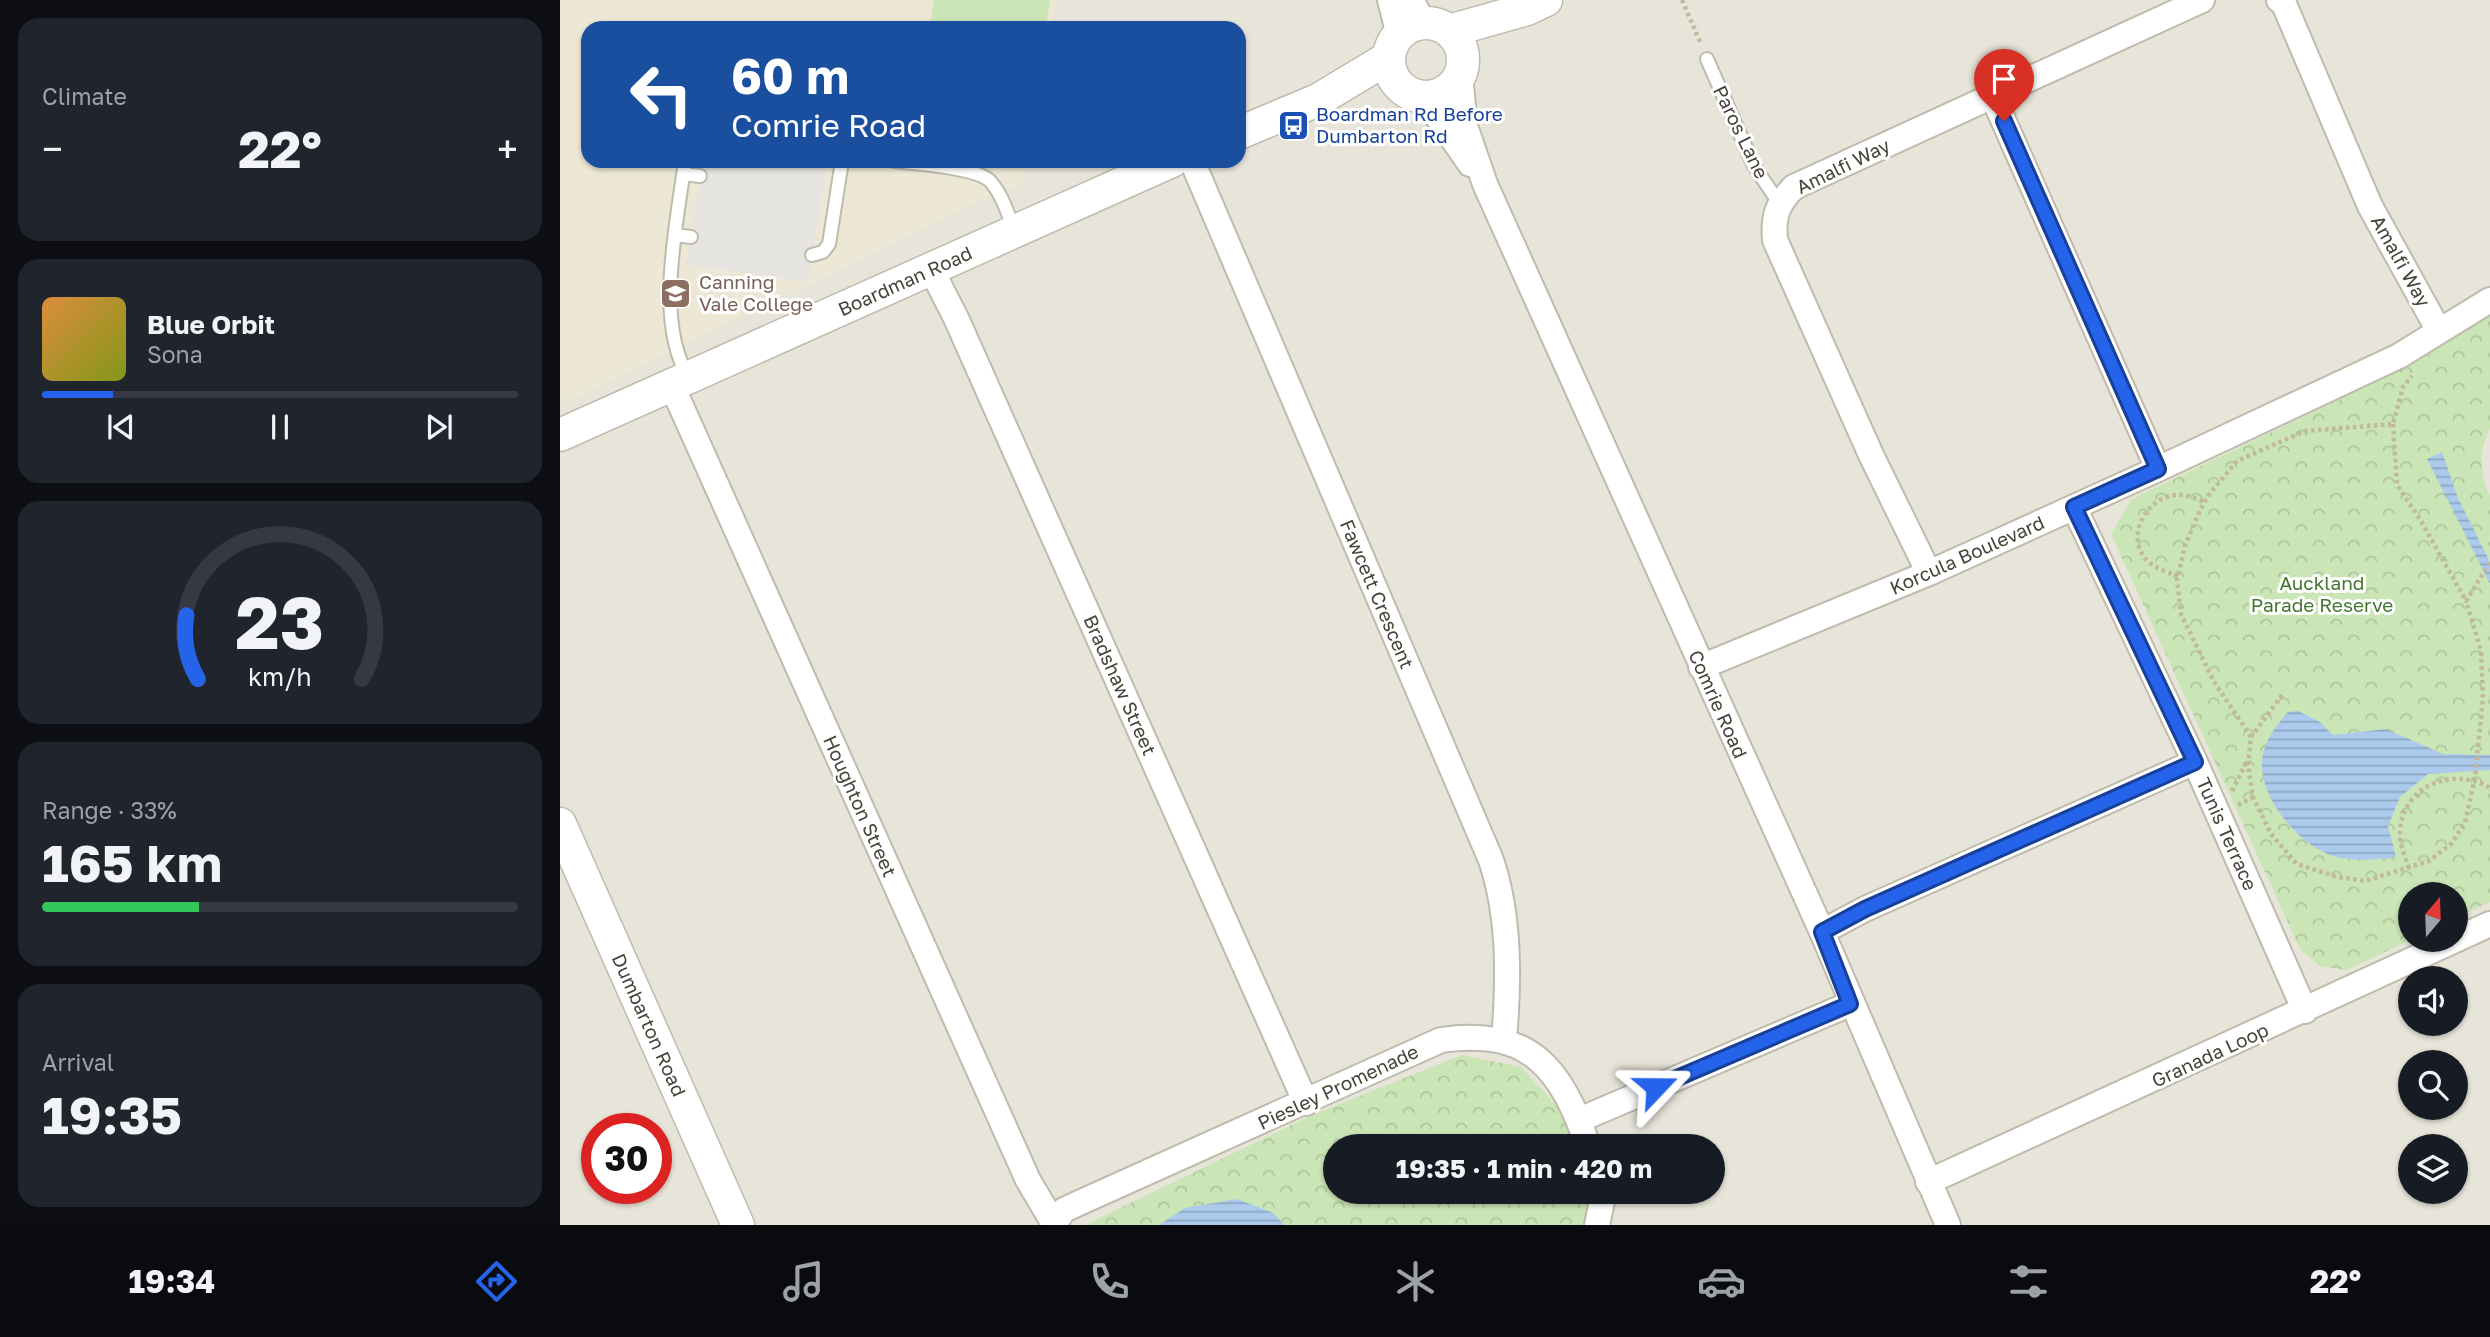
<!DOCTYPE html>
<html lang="en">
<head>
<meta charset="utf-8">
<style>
	:root { --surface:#171b24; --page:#20242c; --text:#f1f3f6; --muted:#9ea1a6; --line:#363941; --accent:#2563eb }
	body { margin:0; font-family:"Golos Text",sans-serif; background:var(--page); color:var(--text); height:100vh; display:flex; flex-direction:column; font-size:26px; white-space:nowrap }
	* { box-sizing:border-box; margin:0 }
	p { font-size:23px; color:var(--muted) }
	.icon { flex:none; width:38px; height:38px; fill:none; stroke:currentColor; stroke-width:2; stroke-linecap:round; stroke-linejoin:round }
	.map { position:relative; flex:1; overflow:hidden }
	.details { display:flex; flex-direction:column; gap:18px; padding:18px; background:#0d0f14; width:560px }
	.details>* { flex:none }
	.guide { position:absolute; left:21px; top:21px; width:665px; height:147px; border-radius:21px; box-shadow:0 2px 5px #0004; background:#1a4fa0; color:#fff; overflow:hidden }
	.needle { width:46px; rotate:19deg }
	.controls { position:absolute; left:1838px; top:882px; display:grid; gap:14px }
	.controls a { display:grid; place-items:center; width:70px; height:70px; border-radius:50%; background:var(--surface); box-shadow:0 2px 5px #0004; font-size:35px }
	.speed { position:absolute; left:21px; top:1113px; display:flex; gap:14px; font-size:35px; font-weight:700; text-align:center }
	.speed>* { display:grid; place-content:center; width:91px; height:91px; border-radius:50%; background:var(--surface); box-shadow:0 2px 5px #0004; line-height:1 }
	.speed .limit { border:10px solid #d22; background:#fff; color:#111 }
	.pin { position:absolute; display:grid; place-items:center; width:60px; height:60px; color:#fff; margin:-72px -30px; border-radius:50% 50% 50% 0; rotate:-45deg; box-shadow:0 0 7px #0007 }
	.pin .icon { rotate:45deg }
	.me { position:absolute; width:77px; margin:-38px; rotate:67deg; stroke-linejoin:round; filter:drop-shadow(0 0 5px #0008) }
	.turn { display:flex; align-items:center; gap:24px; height:147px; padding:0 35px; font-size:32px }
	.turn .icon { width:91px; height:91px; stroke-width:2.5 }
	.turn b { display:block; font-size:49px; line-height:60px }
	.big { font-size:52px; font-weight:700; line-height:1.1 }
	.details .card { flex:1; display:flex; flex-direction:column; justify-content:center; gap:10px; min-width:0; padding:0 24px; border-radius:21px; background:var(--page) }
	.details .dial { align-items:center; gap:0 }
	.dial svg { height:182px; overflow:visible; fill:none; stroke:var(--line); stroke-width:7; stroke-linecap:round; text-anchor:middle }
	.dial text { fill:var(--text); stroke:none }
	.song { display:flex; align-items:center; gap:21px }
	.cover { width:84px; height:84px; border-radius:10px; background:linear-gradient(135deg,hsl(30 70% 55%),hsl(70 70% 35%)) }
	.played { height:7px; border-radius:4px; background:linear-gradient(90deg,var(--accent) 15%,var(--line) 15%) }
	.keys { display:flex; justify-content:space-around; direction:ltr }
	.heat { display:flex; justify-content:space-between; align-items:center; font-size:38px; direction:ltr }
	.charge { height:10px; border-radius:5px; background:linear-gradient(90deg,#34c759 33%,var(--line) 0) }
	.trip { position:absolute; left:763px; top:1134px; width:402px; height:70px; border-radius:35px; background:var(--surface); box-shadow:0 2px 5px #0004; font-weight:700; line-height:70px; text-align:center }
	.tab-bar { display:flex; height:112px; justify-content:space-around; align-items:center; background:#090b0e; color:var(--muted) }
	.tab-bar .icon { width:49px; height:49px }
	.tab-bar .current { color:var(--accent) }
	.tab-bar b { font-size:32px; color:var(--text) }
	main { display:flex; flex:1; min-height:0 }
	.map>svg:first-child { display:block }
</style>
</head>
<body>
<main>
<section class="details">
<div class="card"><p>Climate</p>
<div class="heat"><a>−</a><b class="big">22°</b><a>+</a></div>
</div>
<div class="card">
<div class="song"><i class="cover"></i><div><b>Blue Orbit</b><p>Sona</p></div></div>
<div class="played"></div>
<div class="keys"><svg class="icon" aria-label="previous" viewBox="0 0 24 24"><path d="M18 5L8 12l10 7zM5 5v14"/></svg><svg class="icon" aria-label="pause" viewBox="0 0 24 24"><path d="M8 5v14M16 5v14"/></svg><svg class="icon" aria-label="next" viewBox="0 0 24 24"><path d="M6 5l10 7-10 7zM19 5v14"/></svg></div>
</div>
<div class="card dial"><svg viewBox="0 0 100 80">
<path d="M14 69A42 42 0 1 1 86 69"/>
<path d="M14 69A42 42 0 0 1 9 41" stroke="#2563eb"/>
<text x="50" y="56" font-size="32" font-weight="700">23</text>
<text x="50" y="72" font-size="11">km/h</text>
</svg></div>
<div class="card"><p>Range · 33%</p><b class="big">165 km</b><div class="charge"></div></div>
<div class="card"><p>Arrival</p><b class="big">19:35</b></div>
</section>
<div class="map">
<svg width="1930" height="1225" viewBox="0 0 1930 1225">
	<defs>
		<pattern id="forest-crowns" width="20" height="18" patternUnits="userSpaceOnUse" patternTransform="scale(1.75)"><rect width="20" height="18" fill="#cae5b6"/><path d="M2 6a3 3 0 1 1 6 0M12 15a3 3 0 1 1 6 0" fill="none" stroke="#afc69d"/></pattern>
		<pattern id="water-rules" width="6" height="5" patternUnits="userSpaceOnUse" patternTransform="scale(1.75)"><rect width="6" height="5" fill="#abcaec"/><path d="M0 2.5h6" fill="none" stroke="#8da6c0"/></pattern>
	</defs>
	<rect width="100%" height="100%" fill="#f4f2ea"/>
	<path fill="#e7e4d9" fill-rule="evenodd" d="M 0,0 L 1930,0 L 1930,1225 L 0,1225 ZM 28,28 L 679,28 L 679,161 L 28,161 ZM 1850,894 L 1895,894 L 1895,940 L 1850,940 ZM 1850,978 L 1895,978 L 1895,1024 L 1850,1024 ZM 1850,1062 L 1895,1062 L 1895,1108 L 1850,1108 ZM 37,1129 L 96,1129 L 96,1188 L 37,1188 ZM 775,1146 L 1153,1146 L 1153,1192 L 775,1192 ZM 1850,1146 L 1895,1146 L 1895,1192 L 1850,1192 Z"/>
	<path fill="#ece8d5" d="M 0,0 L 496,0 L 491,28 L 28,28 L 28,161 L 467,161 L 463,181 L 0,404 Z"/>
	<path fill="url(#forest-crowns)" d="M 1930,316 L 1930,429 C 1917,453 1920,472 1930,496 L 1930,902 L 1895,918 L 1895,894 L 1850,894 L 1850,940 L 1786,970 L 1760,966 L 1740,949 L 1551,534 L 1572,499 L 1831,375 Z
		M 902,1055 L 961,1067 L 1025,1137 L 1028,1146 L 775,1146 L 775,1192 L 1040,1192 L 1036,1225 L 525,1225 L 750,1116 Z"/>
	<path fill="#cae5b6" d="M 374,0 L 490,0 L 486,28 L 370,28 Z"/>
	<path fill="#e6e4e1" d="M 143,161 L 227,161 L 266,167 L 248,282 L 126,264 Z"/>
	<path fill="url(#water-rules)" d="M 1882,452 L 1898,498 L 1930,562 L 1930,584 L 1867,459 Z
		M 1738,711 L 1760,722 L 1773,735 L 1826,729 L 1883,754 L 1930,755 L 1930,770 L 1868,774 L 1840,797 L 1828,826 L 1836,857 C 1818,860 1799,861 1781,858 C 1742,851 1694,795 1703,754 C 1707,737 1717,725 1728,712 Z
		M 677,1199 L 713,1213 L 724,1225 L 599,1225 L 625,1208 Z"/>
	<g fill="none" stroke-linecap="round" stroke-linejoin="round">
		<defs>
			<path id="service" d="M 1147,59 L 1194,166 L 1219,203
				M 125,161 C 117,224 94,322 129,378
				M 334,161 C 356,164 415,167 430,181 C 442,194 448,214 454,230
				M 123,174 L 140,176
				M 115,235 L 131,237
				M 252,255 L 263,252 L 269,244 L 282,161"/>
			<path id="minor" d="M 830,0 L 839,35
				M 851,0 L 864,23
				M 1719,0 L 1724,4 L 1810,206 L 1879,331
				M 900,75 L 905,126 L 925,184 L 1262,932 L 1388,1225
				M 864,97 L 910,164
				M 1433,97 L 1598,469
				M 632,161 L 931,860 C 950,916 949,981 944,1040
				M 371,269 L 396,318 L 746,1103
				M 112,386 L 468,1180 L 494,1224
				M 1514,507 L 1635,762 L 1745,1011
				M 1369,573 L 1312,457 L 1215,240 C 1213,216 1217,204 1234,187 L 1642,0
				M 1141,667 L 1369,573 L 1598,469 L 1839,356 L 1930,300
				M 1262,932 L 1305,909 L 1635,762
				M 1019,1120 L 1290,1004
				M 1368,1182 L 1930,924
				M 493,1225 L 504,1210 L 519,1203 L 881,1040 C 970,1027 1001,1068 1028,1146
				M 1037,1225 L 1044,1192"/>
			<path id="tertiary" d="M829 60a37 37 0 1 1 74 0a37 37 0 1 1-74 0Z
				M 889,31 L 967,9 L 986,0
				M 679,133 L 758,100 L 828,58
				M 0,435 L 612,161
				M 0,824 L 178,1225"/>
		</defs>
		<use href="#service" stroke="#bfbbad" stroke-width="16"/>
		<use href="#minor" stroke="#bfbbad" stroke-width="28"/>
		<use href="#tertiary" stroke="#bfbbad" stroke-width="35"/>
		<path stroke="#c0b89f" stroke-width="4.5" stroke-dasharray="3.5 3.5" stroke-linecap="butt" d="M 1122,0 L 1141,44
			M 1833,424 L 1837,485 L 1861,521 L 1906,601 L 1930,562
			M 1618,576 C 1607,572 1593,568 1585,558 C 1565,533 1589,495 1618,495 C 1627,494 1636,499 1644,502
			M 1722,695 L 1691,737 L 1688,765 L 1693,797 L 1711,834 L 1737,864 L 1777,877 L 1805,881 L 1869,861 L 1891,844 L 1905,823 L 1915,777 L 1923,698 L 1921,651 L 1906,601
			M 1691,737 L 1653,680 L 1621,614 L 1617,580 L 1625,546 L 1637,517 L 1647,497 L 1677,461 L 1745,431 L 1833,424 L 1843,387 L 1852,376
			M 1672,791 L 1687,761
			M 1678,805 L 1693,797
			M 1849,868 C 1845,857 1839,843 1840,831 C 1843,785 1894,766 1930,788"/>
		<use href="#service" stroke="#fff" stroke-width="12"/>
		<use href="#minor" stroke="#fff" stroke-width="24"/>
		<use href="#tertiary" stroke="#fff" stroke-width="32"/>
	</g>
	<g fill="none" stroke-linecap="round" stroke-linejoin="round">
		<defs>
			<path id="route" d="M 1096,1087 L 1290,1004 L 1262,932 L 1305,909 L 1635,762 L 1514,507 L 1598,469 L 1444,121"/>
		</defs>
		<use href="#route" stroke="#184099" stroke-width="18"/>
		<use href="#route" stroke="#2563eb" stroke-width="12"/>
	</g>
	<defs>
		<symbol id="bus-square" viewBox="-11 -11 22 22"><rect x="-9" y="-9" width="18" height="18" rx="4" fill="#1a4fb4" stroke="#fff"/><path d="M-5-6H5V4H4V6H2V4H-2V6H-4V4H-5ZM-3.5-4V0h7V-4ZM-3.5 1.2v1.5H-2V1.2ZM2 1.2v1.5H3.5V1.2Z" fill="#fff"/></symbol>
		<symbol id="school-square" viewBox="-11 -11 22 22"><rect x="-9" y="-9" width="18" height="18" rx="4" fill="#8d6e63" stroke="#fff"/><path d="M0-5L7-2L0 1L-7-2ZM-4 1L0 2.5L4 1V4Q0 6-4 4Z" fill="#fff"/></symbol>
	</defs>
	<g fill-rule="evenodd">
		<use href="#bus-square" x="716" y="108" width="35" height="35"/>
		<use href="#school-square" x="98" y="276" width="35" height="35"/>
	</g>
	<g text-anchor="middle" stroke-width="6" stroke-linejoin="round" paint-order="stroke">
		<g font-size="19" fill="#164399" stroke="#fff" text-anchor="start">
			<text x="756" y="121">Boardman Rd Before<tspan x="756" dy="22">Dumbarton Rd</tspan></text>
		</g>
		<g font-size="19" fill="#474339" stroke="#fff">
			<text transform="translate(1181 132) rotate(64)" y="7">Paros Lane</text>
			<text transform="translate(1283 166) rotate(-26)" y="7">Amalfi Way</text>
			<text transform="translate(1841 261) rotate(61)" y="7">Amalfi Way</text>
			<text transform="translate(345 281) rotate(-24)" y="7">Boardman Road</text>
			<text transform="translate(1407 555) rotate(-24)" y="7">Korcula Boulevard</text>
			<text transform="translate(817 594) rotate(67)" y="7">Fawcett Crescent</text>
			<text transform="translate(560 685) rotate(66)" y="7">Bradshaw Street</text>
			<text transform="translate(1158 704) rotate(66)" y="7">Comrie Road</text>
			<text transform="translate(300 806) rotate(66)" y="7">Houghton Street</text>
			<text transform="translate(1667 834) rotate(66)" y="7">Tunis Terrace</text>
			<text transform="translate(89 1025) rotate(66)" y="7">Dumbarton Road</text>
			<text transform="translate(1650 1055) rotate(-25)" y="7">Granada Loop</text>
			<text transform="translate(778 1087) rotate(-25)" y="7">Piesley Promenade</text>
		</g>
		<g font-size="19" fill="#785e54" stroke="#fff" text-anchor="start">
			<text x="139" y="289">Canning<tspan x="139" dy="22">Vale College</tspan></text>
		</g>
		<g font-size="19" fill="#42762f" stroke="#fff">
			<text x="1762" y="590">Auckland<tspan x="1762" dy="22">Parade Reserve</tspan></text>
		</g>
	</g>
</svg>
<div class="controls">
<a><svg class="needle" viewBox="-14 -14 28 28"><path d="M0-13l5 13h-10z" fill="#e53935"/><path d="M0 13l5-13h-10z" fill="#9ea1a6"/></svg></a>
<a><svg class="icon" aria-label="sound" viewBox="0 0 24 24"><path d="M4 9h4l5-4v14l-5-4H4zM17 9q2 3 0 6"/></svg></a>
<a><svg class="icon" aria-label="search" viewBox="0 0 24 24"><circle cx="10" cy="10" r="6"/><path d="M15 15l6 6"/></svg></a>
<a><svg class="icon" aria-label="layers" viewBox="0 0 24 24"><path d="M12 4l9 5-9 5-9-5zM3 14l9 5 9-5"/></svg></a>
</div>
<div class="speed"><div class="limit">30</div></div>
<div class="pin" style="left:1444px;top:121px;background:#d93025"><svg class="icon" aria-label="arrive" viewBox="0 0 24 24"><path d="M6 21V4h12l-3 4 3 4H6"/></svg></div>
<svg class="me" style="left:1096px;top:1087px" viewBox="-20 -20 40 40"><path d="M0-17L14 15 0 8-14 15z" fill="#2563eb" stroke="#fff" stroke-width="4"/></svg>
<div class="trip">19:35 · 1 min · 420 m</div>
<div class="guide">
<div class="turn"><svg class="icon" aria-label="left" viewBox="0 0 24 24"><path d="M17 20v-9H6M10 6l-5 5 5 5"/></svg><div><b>60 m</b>Comrie Road</div></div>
</div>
</div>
</main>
<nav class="tab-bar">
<b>19:34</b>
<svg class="icon current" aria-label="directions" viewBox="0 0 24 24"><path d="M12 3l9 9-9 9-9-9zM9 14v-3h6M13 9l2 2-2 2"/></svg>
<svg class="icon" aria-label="music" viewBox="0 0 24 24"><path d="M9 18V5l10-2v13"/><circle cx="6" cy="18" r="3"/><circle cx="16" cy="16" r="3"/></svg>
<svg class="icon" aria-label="phone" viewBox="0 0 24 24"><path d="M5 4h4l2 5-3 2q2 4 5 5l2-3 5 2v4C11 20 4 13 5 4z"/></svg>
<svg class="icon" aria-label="climate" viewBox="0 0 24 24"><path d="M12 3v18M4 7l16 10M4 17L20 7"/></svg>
<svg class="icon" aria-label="car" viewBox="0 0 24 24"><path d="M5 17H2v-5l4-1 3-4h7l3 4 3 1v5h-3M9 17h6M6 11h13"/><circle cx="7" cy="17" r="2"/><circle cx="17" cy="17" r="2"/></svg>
<svg class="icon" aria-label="filters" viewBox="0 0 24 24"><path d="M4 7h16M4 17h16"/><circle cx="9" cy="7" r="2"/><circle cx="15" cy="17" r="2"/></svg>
<b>22°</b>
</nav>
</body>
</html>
